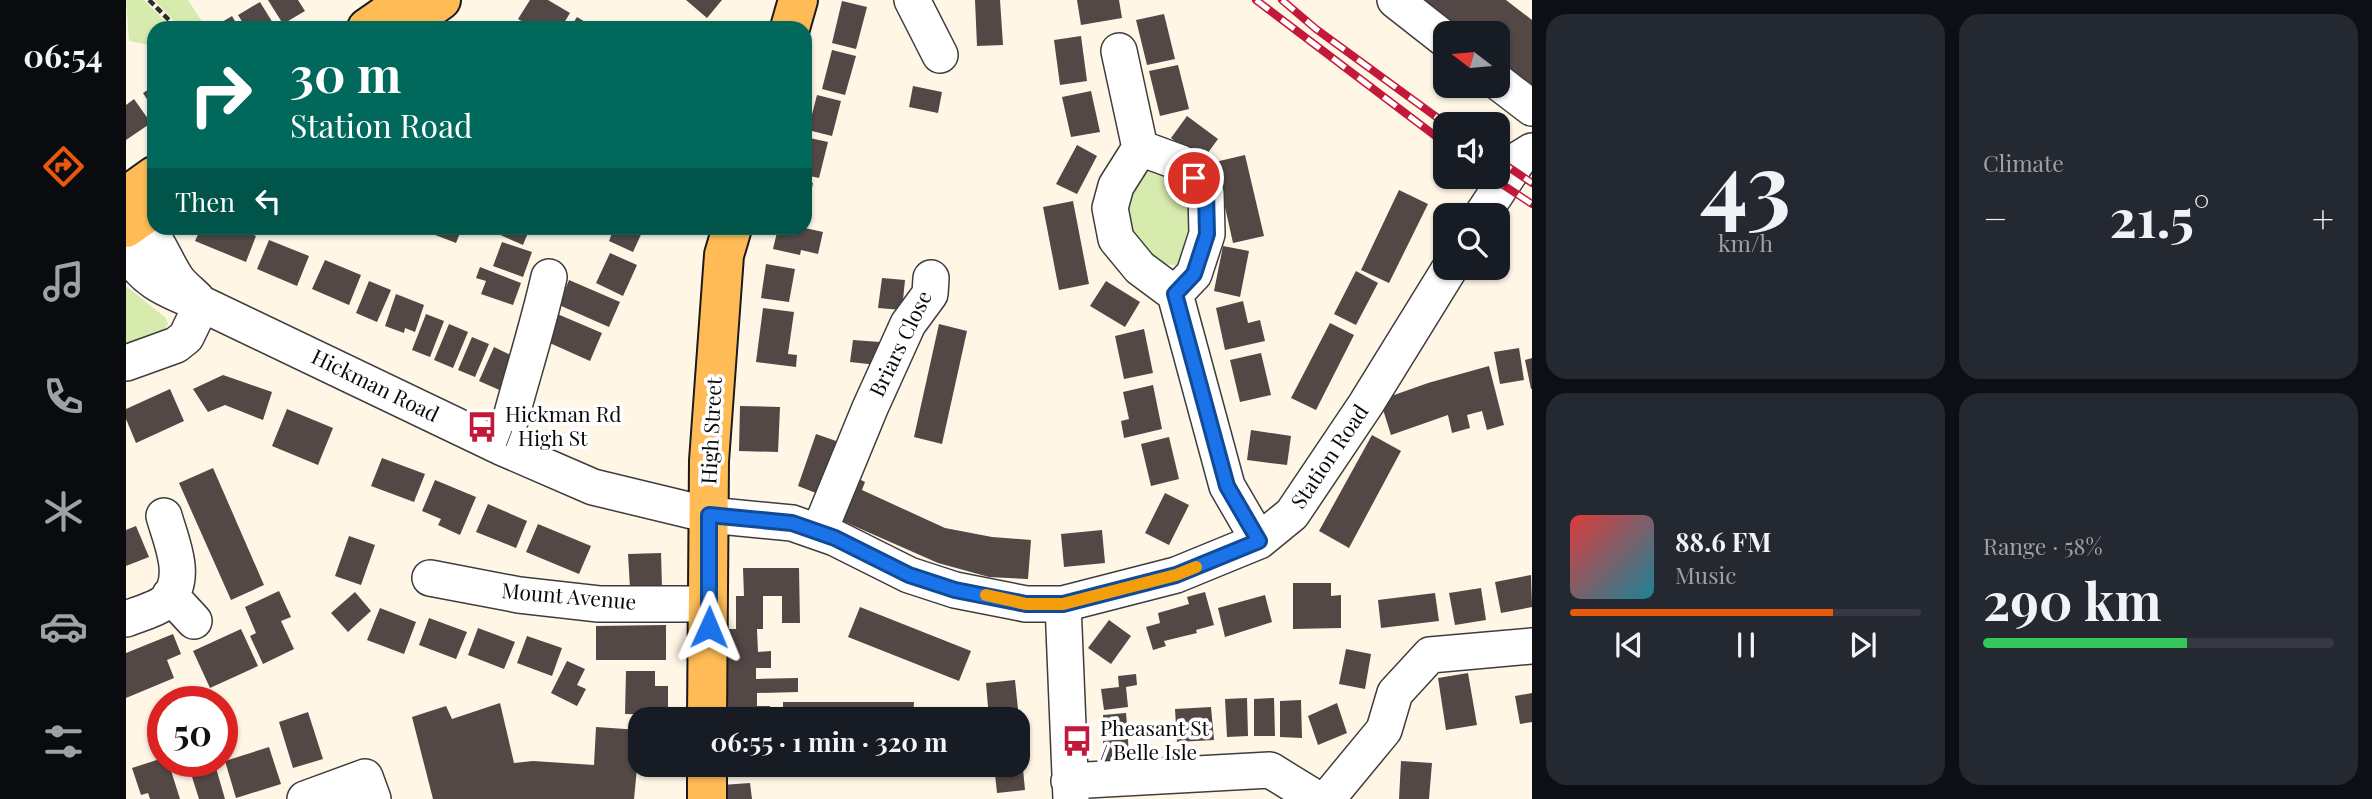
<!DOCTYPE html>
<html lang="en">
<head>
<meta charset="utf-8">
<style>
	:root { --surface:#171b24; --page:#242831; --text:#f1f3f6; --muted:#9ea1a6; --line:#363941; --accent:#ea580c }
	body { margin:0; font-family:"Playfair Display",serif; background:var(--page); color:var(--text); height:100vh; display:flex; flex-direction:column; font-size:26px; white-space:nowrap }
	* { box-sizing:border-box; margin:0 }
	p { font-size:23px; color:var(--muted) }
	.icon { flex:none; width:38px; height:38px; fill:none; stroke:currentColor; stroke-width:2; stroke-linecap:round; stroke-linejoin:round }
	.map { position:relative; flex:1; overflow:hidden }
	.panel { display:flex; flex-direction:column; gap:14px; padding:14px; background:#0d0f14; width:840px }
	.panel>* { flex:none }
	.top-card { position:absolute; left:21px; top:21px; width:665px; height:214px; border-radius:21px; box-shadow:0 2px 5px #0004; background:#00695c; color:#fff; overflow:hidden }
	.needle { width:46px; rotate:286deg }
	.tools { position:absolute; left:1307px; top:21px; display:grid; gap:14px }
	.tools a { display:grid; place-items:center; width:77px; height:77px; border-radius:14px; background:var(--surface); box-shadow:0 2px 5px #0004; font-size:35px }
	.speed { position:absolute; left:21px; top:686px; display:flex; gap:14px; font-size:35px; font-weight:700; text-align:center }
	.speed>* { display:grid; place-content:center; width:91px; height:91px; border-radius:50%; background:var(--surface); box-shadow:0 2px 5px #0004; line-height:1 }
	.speed .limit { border:10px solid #d22; background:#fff; color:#111 }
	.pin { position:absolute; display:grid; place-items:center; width:60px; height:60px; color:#fff; margin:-30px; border:4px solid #fff; border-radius:50%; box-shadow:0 2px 7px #0007 }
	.me { position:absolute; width:77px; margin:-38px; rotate:1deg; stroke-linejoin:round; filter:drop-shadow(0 0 5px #0008) }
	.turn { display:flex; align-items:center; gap:24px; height:147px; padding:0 28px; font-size:32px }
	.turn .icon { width:91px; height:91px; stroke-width:2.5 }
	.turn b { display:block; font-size:49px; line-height:60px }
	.then { display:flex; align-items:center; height:66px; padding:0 28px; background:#0003; gap:14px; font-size:26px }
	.big { font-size:52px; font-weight:700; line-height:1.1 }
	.panel .tile { flex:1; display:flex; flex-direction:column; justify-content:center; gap:10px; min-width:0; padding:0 24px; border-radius:21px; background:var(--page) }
	.panel .dial { align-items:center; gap:0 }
	.dial b { font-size:91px; line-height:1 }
	.song { display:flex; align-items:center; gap:21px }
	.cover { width:84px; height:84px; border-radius:10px; background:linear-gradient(135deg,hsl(0 70% 55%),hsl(190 70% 35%)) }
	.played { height:7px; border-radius:4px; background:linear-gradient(90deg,var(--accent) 75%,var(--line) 75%) }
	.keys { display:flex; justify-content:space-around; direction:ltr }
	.heat { display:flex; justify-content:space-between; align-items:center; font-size:38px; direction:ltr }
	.charge { height:10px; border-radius:5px; background:linear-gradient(90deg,#34c759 58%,var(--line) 0) }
	.panel .tiles { flex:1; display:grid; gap:14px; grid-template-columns:repeat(2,1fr) }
	.trip { position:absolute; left:502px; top:707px; width:402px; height:70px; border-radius:21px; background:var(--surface); box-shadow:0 2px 5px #0004; font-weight:700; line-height:70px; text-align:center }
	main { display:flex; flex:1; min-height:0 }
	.menu { display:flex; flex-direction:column; width:126px; justify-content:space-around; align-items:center; background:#090b0e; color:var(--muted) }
	.menu .icon { width:49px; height:49px }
	.menu .on { color:var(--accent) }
	.menu b { font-size:32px; color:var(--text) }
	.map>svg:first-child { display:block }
</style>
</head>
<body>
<main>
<nav class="menu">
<b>06:54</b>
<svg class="icon on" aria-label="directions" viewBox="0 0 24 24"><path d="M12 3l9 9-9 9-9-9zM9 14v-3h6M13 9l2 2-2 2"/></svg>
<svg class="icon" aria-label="music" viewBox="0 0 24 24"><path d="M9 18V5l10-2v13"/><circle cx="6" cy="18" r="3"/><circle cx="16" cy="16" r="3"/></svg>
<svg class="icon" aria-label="phone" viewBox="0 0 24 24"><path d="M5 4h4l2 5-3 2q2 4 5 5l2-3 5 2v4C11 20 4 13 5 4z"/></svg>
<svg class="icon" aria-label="climate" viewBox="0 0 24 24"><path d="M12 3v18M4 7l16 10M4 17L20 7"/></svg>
<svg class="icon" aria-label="car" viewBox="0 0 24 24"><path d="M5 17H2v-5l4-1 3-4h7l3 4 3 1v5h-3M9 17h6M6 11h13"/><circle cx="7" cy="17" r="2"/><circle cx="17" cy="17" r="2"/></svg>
<svg class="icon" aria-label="filters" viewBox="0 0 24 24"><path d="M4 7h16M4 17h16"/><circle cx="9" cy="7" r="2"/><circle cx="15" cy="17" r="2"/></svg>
</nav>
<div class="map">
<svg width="1406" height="799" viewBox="0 0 1406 799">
	<rect width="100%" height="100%" fill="#fff6e6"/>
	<path fill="#d7ebae" d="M 0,0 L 18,0 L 46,28 L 28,28 L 28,46 L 3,41 Z
		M 28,0 L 62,0 L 80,28 L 55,28 Z
		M 1028,169 L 1043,175 L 1064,200 L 1070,215 L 1061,260 L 1051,266 L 1025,261 L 1000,223 L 1004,183 L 1015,174 Z
		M 0,286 L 40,318 L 42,325 L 36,332 L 0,345 Z"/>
	<path fill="#534845" d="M 142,0 L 172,0 L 179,11 L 157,24 Z
		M 404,0 L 422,0 L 444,13 L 435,28 L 407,28 L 392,19 Z
		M 560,0 L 596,0 L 581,18 Z
		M 849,0 L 874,0 L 877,45 L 851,46 Z
		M 951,0 L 993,0 L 996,18 L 955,25 Z
		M 1289,0 L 1380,0 L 1406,20 L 1406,87 L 1372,62 L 1372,33 L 1334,33 Z
		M 716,1 L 741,7 L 730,49 L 706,43 Z
		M 134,2 L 150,28 L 120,28 L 112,15 Z
		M 1038,14 L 1049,59 L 1021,65 L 1010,20 Z
		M 106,16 L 113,28 L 86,28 Z
		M 451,17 L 469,28 L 444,28 Z
		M 955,36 L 961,81 L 934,85 L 928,40 Z
		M 706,50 L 730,56 L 719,95 L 696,89 Z
		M 1052,65 L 1063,109 L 1034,116 L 1023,71 Z
		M 28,86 L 28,110 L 17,93 Z
		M 787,86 L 816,92 L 812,113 L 783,107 Z
		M 965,91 L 974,132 L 945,137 L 936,97 Z
		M 691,95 L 715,101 L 706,136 L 682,130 Z
		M 8,99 L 25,123 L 0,140 L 0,105 Z
		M 1061,116 L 1092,139 L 1076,161 L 1045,138 Z
		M 679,137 L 702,142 L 693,178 L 679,175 Z
		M 951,145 L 971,156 L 951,194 L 930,184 Z
		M 1119,155 L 1138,236 L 1107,243 L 1089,162 Z
		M 679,181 L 687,183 L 680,217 L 679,216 Z
		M 1273,190 L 1302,204 L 1263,283 L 1235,270 Z
		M 947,201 L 963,284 L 933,290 L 917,207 Z
		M 75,228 L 110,228 L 130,236 L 120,262 L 69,241 Z
		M 291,228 L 336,228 L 330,243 Z
		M 374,228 L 404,228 L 397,245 L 372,234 Z
		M 488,228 L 518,228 L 507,252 L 483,241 Z
		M 652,228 L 679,228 L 697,232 L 692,254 L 675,250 L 674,255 L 647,249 Z
		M 143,240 L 183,256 L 171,286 L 131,269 Z
		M 376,242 L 406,252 L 397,277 L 367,266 Z
		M 1097,246 L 1123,251 L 1114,297 L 1088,291 Z
		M 484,253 L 511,265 L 497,296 L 470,283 Z
		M 199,260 L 235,275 L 223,305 L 186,289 Z
		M 640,264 L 669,269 L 663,302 L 635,298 Z
		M 354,267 L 395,283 L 387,305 L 355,294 L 360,281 L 350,278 Z
		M 1230,271 L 1252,283 L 1230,325 L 1208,314 Z
		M 756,278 L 779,280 L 776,310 L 752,308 Z
		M 443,280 L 494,302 L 483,327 L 433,305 Z
		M 243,281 L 265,290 L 251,322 L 230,313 Z
		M 980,281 L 1014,302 L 999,327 L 964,306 Z
		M 270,294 L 298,305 L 289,332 L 279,328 L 278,333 L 259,326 Z
		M 1117,301 L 1122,323 L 1134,320 L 1139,341 L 1099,350 L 1090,308 Z
		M 637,308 L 668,312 L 662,354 L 671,355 L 670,367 L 630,362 Z
		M 429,313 L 476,333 L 464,361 L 417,340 Z
		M 300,314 L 318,321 L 304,357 L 286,350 Z
		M 1204,323 L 1228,335 L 1190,410 L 1165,398 Z
		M 323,324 L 342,332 L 327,368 L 308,360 Z
		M 813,324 L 841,331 L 816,444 L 788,437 Z
		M 1018,329 L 1027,373 L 998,379 L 989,336 Z
		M 346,337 L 363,344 L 349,377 L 332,370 Z
		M 727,340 L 754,342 L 751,365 L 724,362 Z
		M 368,347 L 393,359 L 378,392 L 353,381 Z
		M 1393,348 L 1398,380 L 1374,384 L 1368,352 Z
		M 1135,353 L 1145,395 L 1114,402 L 1104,360 Z
		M 1406,358 L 1406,389 L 1405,389 L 1399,360 Z
		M 1363,366 L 1378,425 L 1361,430 L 1356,411 L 1341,415 L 1344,428 L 1326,433 L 1322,415 L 1265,435 L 1254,400 L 1302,383 Z
		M 97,375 L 146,392 L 137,420 L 99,405 L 82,412 L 67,389 Z
		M 1027,385 L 1036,429 L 998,438 L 995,421 L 1003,419 L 997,392 Z
		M 44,389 L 58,421 L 10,443 L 0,419 L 0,409 Z
		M 614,406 L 654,407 L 652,452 L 613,451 Z
		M 161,409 L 207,428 L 192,465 L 146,446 Z
		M 1125,430 L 1165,436 L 1161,465 L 1121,460 Z
		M 690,434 L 713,442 L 695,495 L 672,486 Z
		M 1246,435 L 1275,451 L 1223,548 L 1193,531 Z
		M 1043,437 L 1053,479 L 1025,486 L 1015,444 Z
		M 256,458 L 299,474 L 288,502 L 245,486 Z
		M 87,468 L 138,585 L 105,600 L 53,483 Z
		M 731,478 L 739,482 L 736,490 L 819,528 L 866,537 L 905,540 L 902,579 L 863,577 L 812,563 L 703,515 Z
		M 309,480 L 350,497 L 334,535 L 312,525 L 315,519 L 296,511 Z
		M 1039,493 L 1063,505 L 1043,545 L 1019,533 Z
		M 362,504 L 401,521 L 390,548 L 350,532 Z
		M 412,524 L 465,546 L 453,574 L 400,552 Z
		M 10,526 L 23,557 L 0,566 L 0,530 Z
		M 976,530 L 979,563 L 938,567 L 935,534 Z
		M 223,536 L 249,545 L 235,585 L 209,576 Z
		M 535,553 L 536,587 L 504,588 L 502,554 Z
		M 617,568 L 673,568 L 674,623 L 656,623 L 656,596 L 637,596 L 637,629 L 631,629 L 632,652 L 645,651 L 645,668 L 630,668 L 630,679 L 672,678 L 672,692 L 631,693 L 631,706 L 644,706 L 644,719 L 602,719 L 601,629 L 610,629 L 610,596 L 618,596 Z
		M 1405,575 L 1406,607 L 1375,613 L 1369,582 Z
		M 1167,583 L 1205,583 L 1205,596 L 1215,595 L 1215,628 L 1167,629 Z
		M 1355,588 L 1360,620 L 1329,625 L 1323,593 Z
		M 153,591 L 165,617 L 155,621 L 168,649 L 137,664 L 124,636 L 130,633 L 119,607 Z
		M 229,592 L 245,611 L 222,632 L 205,613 Z
		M 1079,592 L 1088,625 L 1070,630 L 1071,633 L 1038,641 L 1040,646 L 1027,650 L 1020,627 L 1034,623 L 1032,613 L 1063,604 L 1061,597 Z
		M 1309,593 L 1313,621 L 1255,628 L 1252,600 Z
		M 1139,595 L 1146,622 L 1099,637 L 1092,608 Z
		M 734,607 L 845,651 L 833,681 L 722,637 Z
		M 254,608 L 290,622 L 278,654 L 241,640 Z
		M 303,618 L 341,632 L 330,659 L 293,645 Z
		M 983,620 L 1005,636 L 985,664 L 962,648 Z
		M 540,625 L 540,660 L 470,660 L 470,626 Z
		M 352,628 L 389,642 L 378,669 L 342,655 Z
		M 115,629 L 132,666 L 84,688 L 67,651 Z
		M 47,634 L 55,654 L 41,660 L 48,678 L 0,698 L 0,653 Z
		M 401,636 L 436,648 L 426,676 L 391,663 Z
		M 1220,649 L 1245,654 L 1239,689 L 1213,684 Z
		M 441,661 L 459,669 L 451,685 L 460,689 L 451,706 L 425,693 Z
		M 500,671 L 529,671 L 529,686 L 542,686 L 542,715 L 499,714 Z
		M 1342,673 L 1351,725 L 1320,730 L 1312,678 Z
		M 1010,674 L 1011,685 L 1000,687 L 1002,707 L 978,710 L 975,689 L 993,687 L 992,676 Z
		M 889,680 L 893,719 L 863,719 L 860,683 Z
		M 1406,693 L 1406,722 L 1394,724 L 1389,696 Z
		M 1121,698 L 1122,736 L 1101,737 L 1099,699 Z
		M 1148,698 L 1149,736 L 1128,736 L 1128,699 Z
		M 1175,700 L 1176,738 L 1154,737 L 1154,701 Z
		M 657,702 L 788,702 L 787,719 L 657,719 Z
		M 374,703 L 388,763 L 407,761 L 468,765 L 470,727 L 514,730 L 514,765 L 540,765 L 540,770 L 511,768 L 508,799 L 307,799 L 286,717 L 320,706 L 326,719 Z
		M 1211,703 L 1221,733 L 1192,745 L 1182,716 Z
		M 1085,707 L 1088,740 L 1051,742 L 1049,709 Z
		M 182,712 L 197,759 L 167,768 L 153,722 Z
		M 1000,713 L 1002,735 L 978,737 L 977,715 Z
		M 892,737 L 894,737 L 899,790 L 871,793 L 868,765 L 892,765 Z
		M 1002,739 L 1003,761 L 978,763 L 977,741 Z
		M 143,747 L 155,784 L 110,798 L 99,761 Z
		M 37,758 L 37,761 L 42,761 L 54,799 L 24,799 L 22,793 L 15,795 L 6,768 Z
		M 61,761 L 88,761 L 99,799 L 73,799 Z
		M 1275,761 L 1306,763 L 1303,799 L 1273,799 Z
		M 624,783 L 626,799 L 598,799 L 596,785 Z"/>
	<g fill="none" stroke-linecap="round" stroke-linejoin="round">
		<defs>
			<path id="minor" d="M 786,0 L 814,55
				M 1269,0 L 1320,40
				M 993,51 L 1014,148 L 990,186 L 984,208 L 990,239 L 1014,268 L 1049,294 L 1101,486 L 1133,541
				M 1372,82 L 1406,108
				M 1014,148 L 1055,163 L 1080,193 L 1081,234 L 1068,274 L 1049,294
				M 1356,215 L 1393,159 L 1406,151
				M 0,217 C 30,226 35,256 51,279 C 56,286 65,293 71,299
				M 0,243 C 9,279 45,292 76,304 L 377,448 L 467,487 L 583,515 L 666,523 L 709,538 L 783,575 L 829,590 L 900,604 L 937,604 L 1050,575 L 1133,541 L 1166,514 L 1240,404 L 1324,268
				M 0,363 L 50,345 L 60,337 L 76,304
				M 377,448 C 391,391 410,335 423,277
				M 693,532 L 744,408 L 782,324 L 804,294 L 805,278
				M 304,578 L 393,595 L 473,604 L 583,604
				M 44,595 L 68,621
				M 937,604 L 945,799
				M 0,619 C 12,614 32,609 40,601 C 63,579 45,541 38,516
				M 943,781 L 1144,770 L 1191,799
				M 179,799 L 239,777 L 247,799
				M 1201,799 L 1258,730 L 1269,693 L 1304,655 L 1406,646"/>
			<path id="major" d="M 241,28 L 281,0
				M 276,28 L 315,0
				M 664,28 L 672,0
				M 0,196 L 28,176
				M 0,228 L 28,208
				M 581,719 L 583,461 L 598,255 L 606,228
				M 581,799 L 581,765"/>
		</defs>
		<use href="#minor" stroke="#3d3d3d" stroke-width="38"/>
		<use href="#major" stroke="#1b1b1b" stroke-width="42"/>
		<path stroke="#2c2c2c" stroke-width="4.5" stroke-dasharray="7 3.5" stroke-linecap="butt" d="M 23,0 L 51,28"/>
		<use href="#minor" stroke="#fff" stroke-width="35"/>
		<use href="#major" stroke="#ffbc56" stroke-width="38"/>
		<defs>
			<path id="rail" d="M 1130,0 L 1320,144
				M 1156,0 L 1190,29 L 1320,124
				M 1372,160 L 1406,183
				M 1365,177 L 1406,204"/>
		</defs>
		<use href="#rail" stroke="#c2193b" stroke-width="8"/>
		<use href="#rail" stroke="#fff" stroke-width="5" stroke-dasharray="16" stroke-linecap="butt"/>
	</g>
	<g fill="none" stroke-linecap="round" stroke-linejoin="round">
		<defs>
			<path id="route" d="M 583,627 L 583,515 L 666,523 L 709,538 L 783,575 L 829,590 L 900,604 L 937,604 L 1050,575 L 1133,541 L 1101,486 L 1049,294 L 1068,274 L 1081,234 L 1080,193 L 1068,178"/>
		</defs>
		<use href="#route" stroke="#114b97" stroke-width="18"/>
		<use href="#route" stroke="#1a73e8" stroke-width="12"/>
		<path stroke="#f59e0b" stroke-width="12" d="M 860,595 L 900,604 L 937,604 L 1050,575 L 1070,567"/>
	</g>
	<defs>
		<symbol id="bus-bare" viewBox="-9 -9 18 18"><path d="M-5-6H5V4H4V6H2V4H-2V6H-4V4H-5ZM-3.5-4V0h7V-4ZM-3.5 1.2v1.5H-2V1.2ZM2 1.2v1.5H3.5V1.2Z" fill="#c2193b" stroke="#fff" stroke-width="2.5" paint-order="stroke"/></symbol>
	</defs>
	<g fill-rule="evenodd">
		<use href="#bus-bare" x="334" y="405" width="44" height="44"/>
		<use href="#bus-bare" x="929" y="719" width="44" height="44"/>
	</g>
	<g text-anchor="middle" stroke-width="7" stroke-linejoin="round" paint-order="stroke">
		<g font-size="21" fill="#0a0a0a" stroke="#fff">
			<text transform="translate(775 344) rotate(-64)" y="7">Briars Close</text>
			<text transform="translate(249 386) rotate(26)" y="7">Hickman Road</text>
			<text transform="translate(586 431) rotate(-87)" y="7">High Street</text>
			<text transform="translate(1204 457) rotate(-56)" y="7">Station Road</text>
			<text transform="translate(443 597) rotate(5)" y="7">Mount Avenue</text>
		</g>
		<g font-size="21" fill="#0a0a0a" stroke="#fff" text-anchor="start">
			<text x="379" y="422">Hickman Rd<tspan x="379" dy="24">/ High St</tspan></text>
			<text x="974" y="736">Pheasant St<tspan x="974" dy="24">/ Belle Isle</tspan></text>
		</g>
	</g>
</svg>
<div class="tools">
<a><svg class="needle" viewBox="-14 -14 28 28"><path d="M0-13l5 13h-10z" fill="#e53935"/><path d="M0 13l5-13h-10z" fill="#9ea1a6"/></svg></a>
<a><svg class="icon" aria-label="sound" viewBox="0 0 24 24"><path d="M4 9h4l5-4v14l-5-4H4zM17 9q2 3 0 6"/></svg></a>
<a><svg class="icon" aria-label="search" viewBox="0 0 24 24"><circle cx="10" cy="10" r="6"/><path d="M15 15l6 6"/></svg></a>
</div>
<div class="speed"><div class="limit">50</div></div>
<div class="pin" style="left:1068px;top:178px;background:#d93025"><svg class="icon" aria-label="arrive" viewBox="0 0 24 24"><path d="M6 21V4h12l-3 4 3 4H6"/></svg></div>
<svg class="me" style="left:583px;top:627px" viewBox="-20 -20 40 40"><path d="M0-17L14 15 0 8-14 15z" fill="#1a73e8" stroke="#fff" stroke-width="4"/></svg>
<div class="trip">06:55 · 1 min · 320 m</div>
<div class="top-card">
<div class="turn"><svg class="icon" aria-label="right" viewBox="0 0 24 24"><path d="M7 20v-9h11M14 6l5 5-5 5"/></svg><div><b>30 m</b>Station Road</div></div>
<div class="then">Then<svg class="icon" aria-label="left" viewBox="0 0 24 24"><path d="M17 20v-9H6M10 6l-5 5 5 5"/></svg></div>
</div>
</div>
<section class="panel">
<div class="tiles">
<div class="tile dial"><b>43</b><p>km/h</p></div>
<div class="tile"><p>Climate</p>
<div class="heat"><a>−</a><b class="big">21.5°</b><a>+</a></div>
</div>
<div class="tile">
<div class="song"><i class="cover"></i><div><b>88.6 FM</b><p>Music</p></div></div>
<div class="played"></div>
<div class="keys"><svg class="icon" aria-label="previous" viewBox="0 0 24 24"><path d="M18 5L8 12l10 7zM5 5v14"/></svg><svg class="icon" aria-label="pause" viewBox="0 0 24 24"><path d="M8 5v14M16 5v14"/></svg><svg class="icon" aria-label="next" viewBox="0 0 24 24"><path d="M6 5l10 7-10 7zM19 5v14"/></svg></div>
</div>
<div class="tile"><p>Range · 58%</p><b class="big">290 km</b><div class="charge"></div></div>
</div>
</section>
</main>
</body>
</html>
